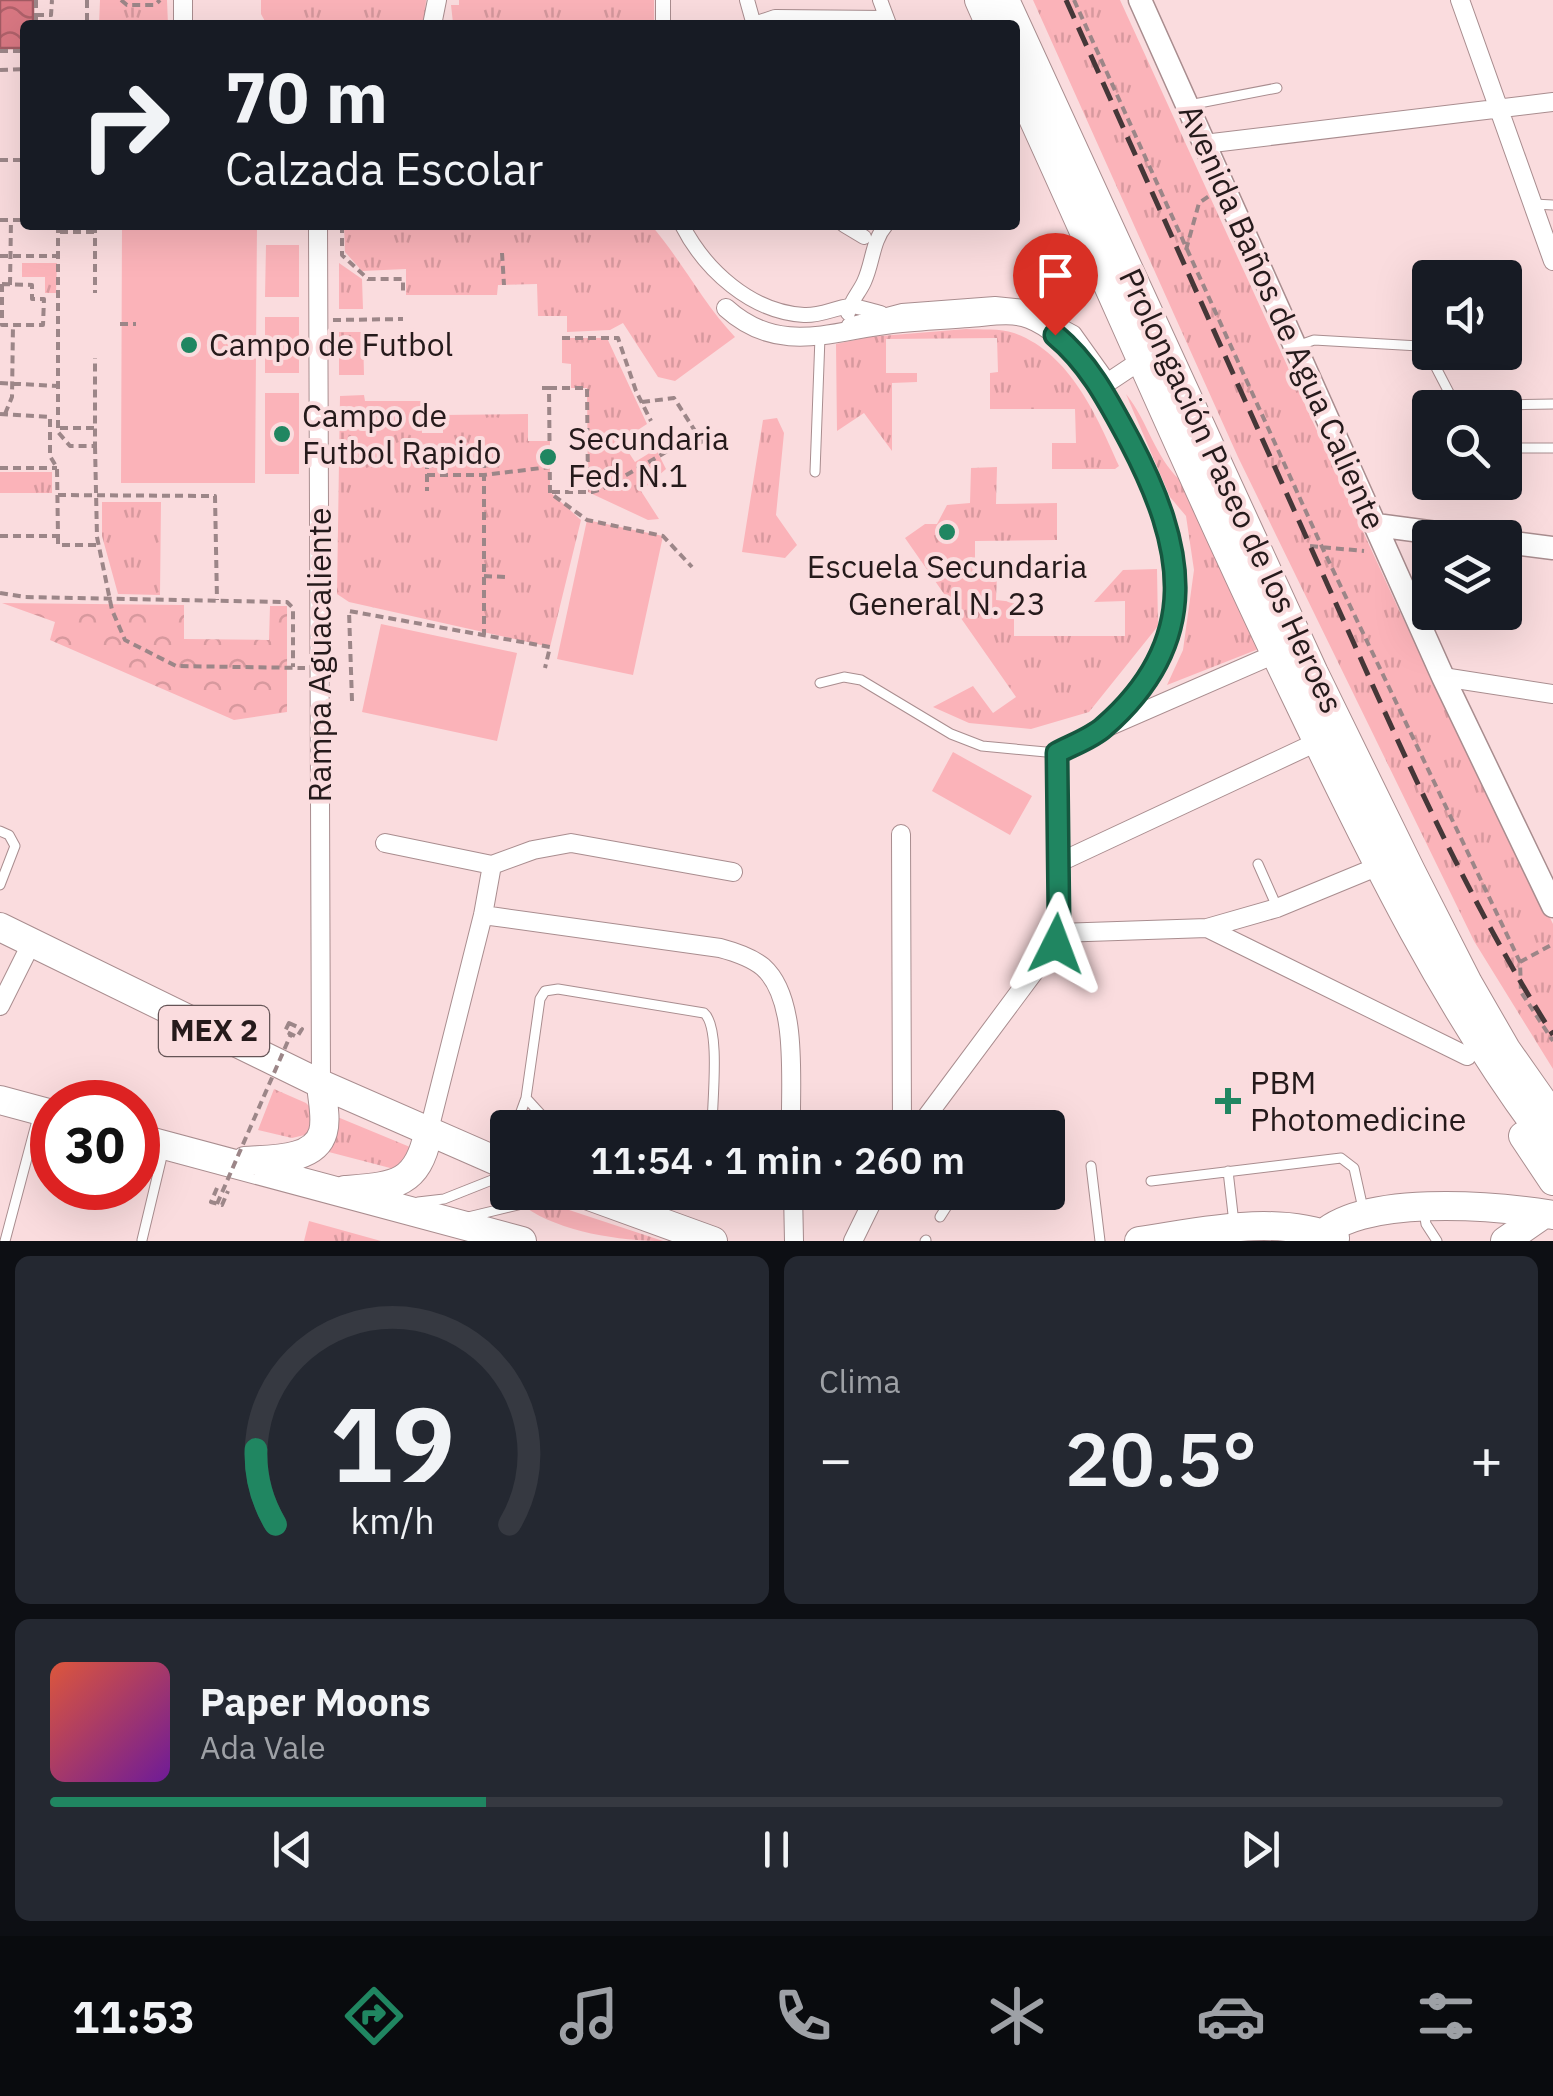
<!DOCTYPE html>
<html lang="es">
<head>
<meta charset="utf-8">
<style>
	:root { --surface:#171b24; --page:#242831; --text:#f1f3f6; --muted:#9ea1a6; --line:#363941; --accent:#208661 }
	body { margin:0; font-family:"IBM Plex Sans",sans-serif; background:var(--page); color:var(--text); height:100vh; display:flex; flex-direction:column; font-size:38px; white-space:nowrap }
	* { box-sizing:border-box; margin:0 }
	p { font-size:32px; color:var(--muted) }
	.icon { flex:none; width:55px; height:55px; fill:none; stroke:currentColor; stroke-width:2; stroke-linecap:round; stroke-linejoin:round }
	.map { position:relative; height:1241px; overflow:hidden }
	.details { display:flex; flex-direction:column; gap:15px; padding:15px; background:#0d0f14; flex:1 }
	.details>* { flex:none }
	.hud { position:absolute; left:20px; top:20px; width:1000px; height:210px; border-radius:10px; box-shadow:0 10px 40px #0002; background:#171b24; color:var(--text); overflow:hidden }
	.tools { position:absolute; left:1412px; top:260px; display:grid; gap:20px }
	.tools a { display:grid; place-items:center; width:110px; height:110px; border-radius:10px; background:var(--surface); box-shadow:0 10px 40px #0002; font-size:50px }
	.speed { position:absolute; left:30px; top:1080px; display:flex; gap:20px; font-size:50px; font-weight:700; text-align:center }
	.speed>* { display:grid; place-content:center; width:130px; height:130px; border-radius:50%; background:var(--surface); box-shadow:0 10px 40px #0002; line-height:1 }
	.speed .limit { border:15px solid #d22; background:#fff; color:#111 }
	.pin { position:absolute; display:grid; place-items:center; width:85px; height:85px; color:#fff; margin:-102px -42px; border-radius:50% 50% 50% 0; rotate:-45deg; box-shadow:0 0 10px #0007 }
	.pin .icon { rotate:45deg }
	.me { position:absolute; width:110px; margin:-55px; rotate:3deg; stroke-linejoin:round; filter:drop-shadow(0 0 8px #0008) }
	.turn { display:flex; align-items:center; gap:35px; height:210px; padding:0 40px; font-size:45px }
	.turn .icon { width:130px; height:130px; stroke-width:2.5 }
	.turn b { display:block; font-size:70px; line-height:85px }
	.big { font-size:75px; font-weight:600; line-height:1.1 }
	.details .widget { flex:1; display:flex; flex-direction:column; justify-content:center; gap:15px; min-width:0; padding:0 35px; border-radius:15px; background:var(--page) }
	.details .dial { align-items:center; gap:0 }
	.dial svg { height:260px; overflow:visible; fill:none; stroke:var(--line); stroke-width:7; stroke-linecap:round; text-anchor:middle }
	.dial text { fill:var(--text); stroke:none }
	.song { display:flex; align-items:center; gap:30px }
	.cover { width:120px; height:120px; border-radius:15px; background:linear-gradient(135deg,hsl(10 70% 55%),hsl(280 70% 35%)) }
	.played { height:10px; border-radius:5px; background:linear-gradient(90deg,var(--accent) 30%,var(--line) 30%) }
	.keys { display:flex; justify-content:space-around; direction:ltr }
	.heat { display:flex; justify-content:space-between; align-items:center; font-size:55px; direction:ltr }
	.details .tiles { flex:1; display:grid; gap:15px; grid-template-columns:1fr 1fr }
	.widget:last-child { grid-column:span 2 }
	.trip { position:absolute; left:490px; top:1110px; width:575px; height:100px; border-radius:10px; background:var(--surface); box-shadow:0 10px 40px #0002; font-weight:600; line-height:100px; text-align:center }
	.tab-bar { display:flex; height:160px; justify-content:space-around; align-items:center; background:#090b0e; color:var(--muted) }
	.tab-bar .icon { width:70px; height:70px }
	.tab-bar .selected { color:var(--accent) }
	.tab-bar b { font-size:45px; color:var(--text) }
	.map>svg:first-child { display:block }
</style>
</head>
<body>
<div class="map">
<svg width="1553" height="1241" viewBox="0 0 1553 1241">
	<defs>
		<pattern id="grass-tufts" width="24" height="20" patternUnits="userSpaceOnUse" patternTransform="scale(2.5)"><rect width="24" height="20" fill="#fbb3b9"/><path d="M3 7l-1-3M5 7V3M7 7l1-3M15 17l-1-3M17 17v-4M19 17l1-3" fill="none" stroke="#d7999e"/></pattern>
		<pattern id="forest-crowns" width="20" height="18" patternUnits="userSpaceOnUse" patternTransform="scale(2.5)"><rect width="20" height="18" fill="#fbb3b9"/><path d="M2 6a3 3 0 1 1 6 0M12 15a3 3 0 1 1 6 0" fill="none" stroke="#d7999e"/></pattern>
		<pattern id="water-waves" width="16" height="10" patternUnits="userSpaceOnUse" patternTransform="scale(2.5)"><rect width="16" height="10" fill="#d87782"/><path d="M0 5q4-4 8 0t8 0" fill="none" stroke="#af616a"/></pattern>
	</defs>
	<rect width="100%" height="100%" fill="#fadcde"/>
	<path fill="url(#grass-tufts)" d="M 100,0 L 167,0 L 168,25 L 99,25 Z
		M 261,0 L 426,0 L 424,25 L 267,25 L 261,14 Z
		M 459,0 L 654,0 L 654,25 L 465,25 L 464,21 L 453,23 L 451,5 L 459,5 Z
		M 1033,0 L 1120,0 L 1398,608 L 1553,924 L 1553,1069 L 1474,941 L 1238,457 Z
		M 344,225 L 651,225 C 682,261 703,303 735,337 L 675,381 L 658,377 L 623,323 L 610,330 L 567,332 L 567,316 L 538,316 L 537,284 L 498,285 L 497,295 L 406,295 L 406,269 L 362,271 L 345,252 Z
		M 22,263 L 57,263 L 56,293 L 45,293 L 45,277 L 22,277 Z
		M 339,263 L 362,279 L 363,309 L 339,309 Z
		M 966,329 C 981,330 1000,328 1014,333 C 1070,353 1097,416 1119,466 L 1115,469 L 1052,469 L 1052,443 L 1076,443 L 1075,409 L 990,409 L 990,373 L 998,372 L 997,338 L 886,339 L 886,373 L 917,373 L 917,382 L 892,383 L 892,451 L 864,413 L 837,431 L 836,344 L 869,337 Z
		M 339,332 L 363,332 L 364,375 L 339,375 Z
		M 562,338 L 607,338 L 647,424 L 621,441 L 635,462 L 656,449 L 666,469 L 641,491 L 659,519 L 648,520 L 588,492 L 587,388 L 571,388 L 571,364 L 562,363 Z
		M 1126,394 C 1148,421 1154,456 1180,480 L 1261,648 L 1167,685 L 1183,650 L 1194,570 L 1186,516 L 1170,497 Z
		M 364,395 L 365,401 L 421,401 L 422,433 L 443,433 L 443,415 L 528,414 L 528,441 L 550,441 L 550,492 L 581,520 L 550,647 L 349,602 L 337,594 L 340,396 Z
		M 777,418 L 784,433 L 776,515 L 797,545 L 785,558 L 742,552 L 763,420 Z
		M 997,467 L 996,504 L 1057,503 L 1057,540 L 975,541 L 975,575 L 997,575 L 996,600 L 1014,602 L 1014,636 L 1125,636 L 1125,601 L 1094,602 L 1123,570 L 1157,569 L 1158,626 L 1089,712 L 1031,729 L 969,723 L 933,707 L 973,686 L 993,713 L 1016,697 L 905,538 L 925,524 L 937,524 L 947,505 L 970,503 L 971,468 Z
		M 0,472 L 52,472 L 52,493 L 0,493 Z
		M 102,502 L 161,502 L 160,595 L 118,594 L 102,536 Z
		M 274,1089 L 306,1103 L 313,1110 L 309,1134 L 292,1138 L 258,1130 Z
		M 335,1116 L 410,1147 L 410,1154 L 394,1169 L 325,1151 Z
		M 541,1204 L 566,1209 L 663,1241 C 620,1241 560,1232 525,1207 Z
		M 309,1221 L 381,1241 L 304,1241 Z"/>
	<path fill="url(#forest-crowns)" d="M 2,603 L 184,605 L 184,639 L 269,640 L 270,606 L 287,606 L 287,712 L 234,720 L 50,640 L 55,622 Z"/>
	<path fill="#fbb3b9" d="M 122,225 L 257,225 L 255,483 L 121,483 Z
		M 266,245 L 299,245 L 299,297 L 265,297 Z
		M 265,317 L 299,317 L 299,373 L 265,373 Z
		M 265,393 L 299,393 L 299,474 L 265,474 Z
		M 587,520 L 663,536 L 633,675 L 557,659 Z
		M 381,624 L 517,653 L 497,741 L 362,712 Z
		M 953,752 L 1032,796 L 1010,835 L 932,791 Z"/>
	<path fill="url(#water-waves)" stroke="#a25b63" stroke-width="2.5" d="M 0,0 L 33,0 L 33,25 L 25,25 L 25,48 L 0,48 Z"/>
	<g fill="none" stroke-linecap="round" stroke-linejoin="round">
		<defs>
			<path id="service" d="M 1189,105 L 1277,88
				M 1534,204 L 1553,205
				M 1297,346 L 1314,340 L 1419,346 L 1429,354 L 1457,408
				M 1456,406 L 1553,404
				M 1505,448 L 1553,448
				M 815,472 L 820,337
				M 820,683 L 844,677 L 861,680 L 951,734 L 982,746 L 1057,753
				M 0,831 L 9,835 L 15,846 L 0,885
				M 1258,864 L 1277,907
				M 526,1098 L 547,1121 L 562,1128
				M 515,1128 L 526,1098 L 540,999 L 545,991 L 558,989 L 704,1013 C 721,1027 712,1103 712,1128
				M 1091,1166 L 1100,1241
				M 1228,1171 L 1234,1223
				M 1151,1181 L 1341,1158 L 1354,1168 L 1364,1213
				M 418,1202 L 444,1199 L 507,1174
				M 1424,1212 L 1426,1224 L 1437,1241
				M 940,1217 L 956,1192
				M 464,1218 L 539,1200 L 576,1201
				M 661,1220 L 662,1192
				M 142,1240 L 164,1148
				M 5,1241 L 39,1113
				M 925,1241 L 926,1240"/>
			<path id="pedestrian" d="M 663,0 L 663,25
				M 747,0 L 754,25
				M 880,0 L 889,24
				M 754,24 L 775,17 L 886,18
				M 682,225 C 705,270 751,312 804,315 C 820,316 834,308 850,306 C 859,306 871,311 881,313
				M 844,225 L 864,237
				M 848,313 C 851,300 859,293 864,282 C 873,263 872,241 886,225
				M 849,325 L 902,311 L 995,304 L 1025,307 L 1074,333 L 1109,382"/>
			<path id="minor" d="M 1460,0 L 1553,261
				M 183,25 L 183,0
				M 432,25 L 437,0
				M 1204,144 L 1553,102
				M 318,225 L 321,1084
				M 726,308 C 779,356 832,331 892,324 C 918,321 943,320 969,318 C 988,317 1010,312 1029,319 C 1104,348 1185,531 1175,606 C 1168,658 1136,692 1103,729
				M 1101,387 L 1140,361
				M 1443,677 L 1553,694
				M 901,834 L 902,1128
				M 385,843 L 492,865 L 533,850 L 571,843 L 733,872
				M 1058,863 L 1317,742
				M 483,915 L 720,948 C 735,952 751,957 763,967 C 799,999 790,1083 791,1128
				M 1207,928 L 1467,1056
				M 1058,933 L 1207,928 L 1277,908 L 1379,866
				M 0,1006 L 32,942
				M 918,1128 L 1055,944 L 1059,922 L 1057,753 L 1103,729 L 1275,654
				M 428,1134 L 483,915 L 492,865
				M 793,1192 L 794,1241
				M 853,1241 L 877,1192"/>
			<path id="tertiary" d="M 1140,0 L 1443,677 L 1553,906
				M 1376,525 L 1474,538
				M 1505,542 L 1553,548"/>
			<path id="primary" d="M 979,0 L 990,25
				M 1005,0 L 1314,673 L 1411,871 L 1468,983 L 1506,1049 L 1553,1116
				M 1015,79 C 1110,286 1199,496 1298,701 C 1372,856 1448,1012 1553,1149
				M 0,927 L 321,1084 L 508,1166
				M 0,1100 L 52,1114
				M 1523,1136 L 1553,1181
				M 138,1138 L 522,1241
				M 245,1161 C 268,1159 315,1162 323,1132 C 327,1118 322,1099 321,1084
				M 345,1190 C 394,1186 417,1186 428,1134
				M 578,1192 L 713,1241
				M 1139,1241 C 1201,1232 1275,1214 1335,1238
				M 1316,1241 C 1355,1192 1497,1206 1553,1215
				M 1505,1241 L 1544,1214"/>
		</defs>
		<use href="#service" stroke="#a98d8f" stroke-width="11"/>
		<use href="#pedestrian" stroke="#a98d8f" stroke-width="16"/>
		<use href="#minor" stroke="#a98d8f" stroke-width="20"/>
		<use href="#tertiary" stroke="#a98d8f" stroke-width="25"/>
		<use href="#primary" stroke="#a98d8f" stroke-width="30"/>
		<path stroke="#9c8688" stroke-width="4" stroke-dasharray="8 5" stroke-linecap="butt" d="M 36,0 L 36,25
			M 87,0 L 87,25
			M 121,0 L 127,5 L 155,5 L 160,0
			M 1074,0 L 1322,547 L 1520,962 L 1521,992 L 1553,1041
			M 36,15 L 51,15 L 52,0
			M 0,51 L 25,51
			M 0,70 L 25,69
			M 0,160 L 25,160
			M 0,220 L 25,220
			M 58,225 L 58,432 L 70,446 L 95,446 L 95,358
			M 95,225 L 95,293
			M 342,225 L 342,255 L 368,279 L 403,279 L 403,295
			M 60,232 L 95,232
			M 1186,250 L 1199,203 L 1209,196
			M 502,253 L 504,285
			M 0,256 L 58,256
			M 2,284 L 32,285 L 32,299 L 44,299 L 43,325 L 2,325 Z
			M 10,285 L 11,220
			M 333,320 L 403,319
			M 120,324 L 136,324
			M 562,338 L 618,338 L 636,391 L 651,421
			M 0,383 L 58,386
			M 542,388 L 549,388 L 550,493 L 587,520 L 663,536 L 692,567
			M 549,388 L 587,388 L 588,490
			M 642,402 L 674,398 L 704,445
			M 0,414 L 50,417 L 50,456 L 57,468 L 58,536 L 0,536
			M 5,414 L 12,397 L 13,325
			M 60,428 L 95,428
			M 95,446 L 97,537 L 112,610 L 125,640 L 176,666 L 305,668
			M 484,460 L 484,634
			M 427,461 L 427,491
			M 0,468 L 57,468
			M 427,475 L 484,475 L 550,467
			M 552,492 L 592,492 L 602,489 L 697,434
			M 58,495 L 215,496 L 217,600
			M 58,536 L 58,545 L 99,545
			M 1310,546 L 1364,551
			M 484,576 L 505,577
			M 0,593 L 25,597 L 287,602 L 293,608 L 293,667
			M 352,701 L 349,611 L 550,647 L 545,668
			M 1520,962 L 1553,944
			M 289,1023 L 302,1029 L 297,1037 L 285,1031 Z
			M 217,1188 L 211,1202 L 222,1205 L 228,1191"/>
		<use href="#service" stroke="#fff" stroke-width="9"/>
		<use href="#pedestrian" stroke="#fff" stroke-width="14"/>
		<use href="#minor" stroke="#fff" stroke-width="18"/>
		<use href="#tertiary" stroke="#fff" stroke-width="22"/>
		<use href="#primary" stroke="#fff" stroke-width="28"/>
		<path stroke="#453738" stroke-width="5" stroke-dasharray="20 10" stroke-linecap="butt" d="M 1066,0 C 1154,196 1241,392 1329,588 C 1397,739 1464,895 1553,1035"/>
		<path stroke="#9c8688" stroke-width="4" stroke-dasharray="8 5" stroke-linecap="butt" d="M 217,1204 L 291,1034"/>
	</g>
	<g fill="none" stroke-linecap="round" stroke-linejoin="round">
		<defs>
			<path id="route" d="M 1055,335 C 1090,364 1109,402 1130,441 C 1185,546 1204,640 1104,727 C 1092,738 1072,745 1057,753 L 1059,922 L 1056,944"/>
		</defs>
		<use href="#route" stroke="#15573f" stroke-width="25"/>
		<use href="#route" stroke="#208661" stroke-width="18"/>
	</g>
	<g fill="#208661" stroke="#fadcde" stroke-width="4">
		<circle cx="189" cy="345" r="10"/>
		<circle cx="282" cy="434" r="10"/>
		<circle cx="548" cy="457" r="10"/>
		<circle cx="947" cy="532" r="10"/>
		<path d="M1223 1086h10v10h10v10h-10v10h-10v-10h-10v-10h10z"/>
	</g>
	<g text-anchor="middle" stroke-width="8" stroke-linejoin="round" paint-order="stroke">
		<rect fill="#fadcde" stroke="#655456" stroke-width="2.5" x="159" y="1006" width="110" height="50" rx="8"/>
		<g font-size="30" font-weight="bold" fill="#251a1b">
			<text x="214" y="1041">MEX 2</text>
		</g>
		<g font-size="32" fill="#251a1b" stroke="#fadcde">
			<text transform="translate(1282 317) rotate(66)" y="11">Avenida Baños de Agua Caliente</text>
			<text transform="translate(1231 491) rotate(65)" y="11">Prolongación Paseo de los Heroes</text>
			<text transform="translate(320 655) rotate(-90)" y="11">Rampa Aguacaliente</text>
		</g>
		<g font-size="32" fill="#251a1b" stroke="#fadcde" text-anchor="start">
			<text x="209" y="356">Campo de Futbol</text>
			<text x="302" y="427">Campo de<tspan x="302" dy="37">Futbol Rapido</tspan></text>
			<text x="568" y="450">Secundaria<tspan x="568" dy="37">Fed. N.1</tspan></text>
			<text x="947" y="578" text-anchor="middle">Escuela Secundaria<tspan x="947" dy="37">General N. 23</tspan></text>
			<text x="1250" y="1094">PBM<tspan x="1250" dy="37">Photomedicine</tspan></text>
		</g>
	</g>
</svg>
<div class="tools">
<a><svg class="icon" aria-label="sound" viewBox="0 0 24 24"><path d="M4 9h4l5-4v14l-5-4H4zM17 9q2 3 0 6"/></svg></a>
<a><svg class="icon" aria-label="search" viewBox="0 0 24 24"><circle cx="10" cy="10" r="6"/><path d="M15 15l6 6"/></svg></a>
<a><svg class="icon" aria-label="layers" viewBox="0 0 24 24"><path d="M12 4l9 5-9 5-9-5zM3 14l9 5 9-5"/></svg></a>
</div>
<div class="speed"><div class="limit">30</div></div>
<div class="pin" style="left:1055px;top:335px;background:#d93025"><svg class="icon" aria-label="arrive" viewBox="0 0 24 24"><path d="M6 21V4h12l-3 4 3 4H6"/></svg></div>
<svg class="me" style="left:1056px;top:944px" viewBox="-20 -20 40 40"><path d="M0-17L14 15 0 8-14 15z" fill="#208661" stroke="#fff" stroke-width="4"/></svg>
<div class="trip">11:54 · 1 min · 260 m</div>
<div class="hud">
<div class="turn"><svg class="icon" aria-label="right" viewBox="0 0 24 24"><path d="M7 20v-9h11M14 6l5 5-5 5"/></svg><div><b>70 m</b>Calzada Escolar</div></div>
</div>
</div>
<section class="details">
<div class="tiles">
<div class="widget dial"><svg viewBox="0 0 100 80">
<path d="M14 69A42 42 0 1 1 86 69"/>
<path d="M14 69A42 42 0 0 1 8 46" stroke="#208661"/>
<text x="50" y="56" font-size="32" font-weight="700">19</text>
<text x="50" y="72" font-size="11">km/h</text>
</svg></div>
<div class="widget"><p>Clima</p>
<div class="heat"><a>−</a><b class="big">20.5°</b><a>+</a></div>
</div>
<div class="widget">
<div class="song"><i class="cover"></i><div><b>Paper Moons</b><p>Ada Vale</p></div></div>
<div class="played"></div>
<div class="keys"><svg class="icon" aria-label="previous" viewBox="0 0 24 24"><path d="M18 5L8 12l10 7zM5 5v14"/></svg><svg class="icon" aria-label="pause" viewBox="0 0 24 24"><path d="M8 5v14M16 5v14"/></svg><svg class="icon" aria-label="next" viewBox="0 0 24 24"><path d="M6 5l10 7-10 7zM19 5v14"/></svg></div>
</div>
</div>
</section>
<nav class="tab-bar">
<b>11:53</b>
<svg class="icon selected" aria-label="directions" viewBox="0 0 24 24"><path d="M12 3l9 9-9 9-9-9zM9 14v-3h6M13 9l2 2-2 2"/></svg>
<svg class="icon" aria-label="music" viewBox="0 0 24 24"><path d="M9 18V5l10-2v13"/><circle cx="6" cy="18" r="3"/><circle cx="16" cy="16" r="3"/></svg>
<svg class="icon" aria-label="phone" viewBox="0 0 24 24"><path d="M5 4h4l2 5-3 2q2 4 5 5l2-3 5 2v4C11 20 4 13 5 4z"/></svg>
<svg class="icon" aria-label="climate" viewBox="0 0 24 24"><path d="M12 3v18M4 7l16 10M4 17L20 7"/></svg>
<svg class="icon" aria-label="car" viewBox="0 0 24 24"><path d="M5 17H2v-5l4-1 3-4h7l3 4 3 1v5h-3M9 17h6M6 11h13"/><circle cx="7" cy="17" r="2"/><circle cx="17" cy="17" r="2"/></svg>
<svg class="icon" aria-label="filters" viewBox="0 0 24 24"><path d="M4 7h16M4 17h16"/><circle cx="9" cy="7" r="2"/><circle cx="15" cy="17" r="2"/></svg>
</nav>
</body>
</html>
